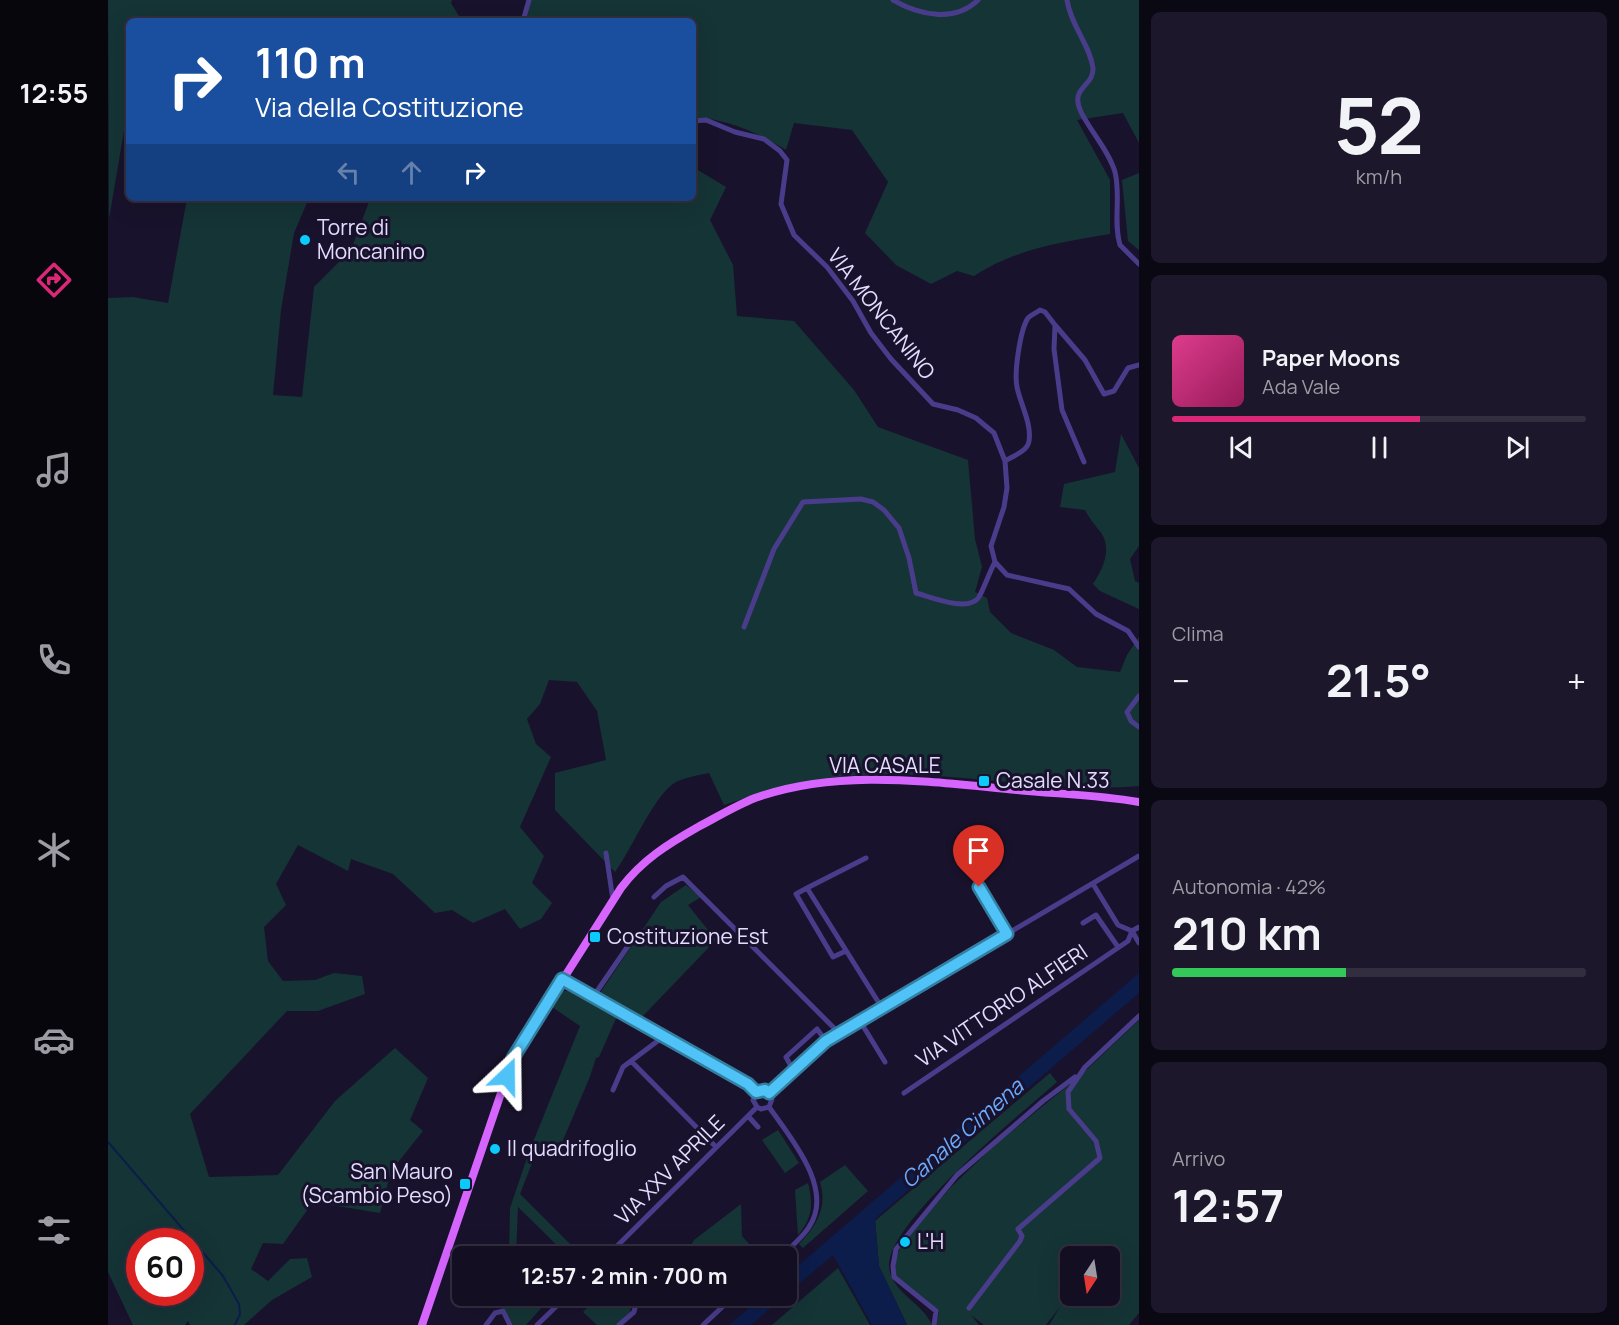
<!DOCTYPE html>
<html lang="it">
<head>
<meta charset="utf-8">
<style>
	:root { --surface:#130e21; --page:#1c172a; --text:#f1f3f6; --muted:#9d9ca5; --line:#322e3f; --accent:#db2777 }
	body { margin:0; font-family:Manrope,sans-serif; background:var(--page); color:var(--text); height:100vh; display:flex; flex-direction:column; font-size:22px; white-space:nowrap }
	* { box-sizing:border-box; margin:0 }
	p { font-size:20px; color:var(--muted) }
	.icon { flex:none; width:33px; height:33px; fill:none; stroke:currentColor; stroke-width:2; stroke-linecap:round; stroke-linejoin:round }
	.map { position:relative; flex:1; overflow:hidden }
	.drawer { display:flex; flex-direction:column; gap:12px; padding:12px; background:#0a0812; width:480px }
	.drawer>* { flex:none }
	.hud { position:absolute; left:18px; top:18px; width:570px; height:183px; border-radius:9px; box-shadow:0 6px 24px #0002,0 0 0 2px var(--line); background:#1a4fa0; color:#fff; overflow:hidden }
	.needle { width:39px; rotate:192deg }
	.controls { position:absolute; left:952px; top:1246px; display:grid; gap:12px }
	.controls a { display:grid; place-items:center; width:60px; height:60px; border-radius:9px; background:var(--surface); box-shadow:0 6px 24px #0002,0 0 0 2px var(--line); font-size:30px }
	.speed { position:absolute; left:18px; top:1228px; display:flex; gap:12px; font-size:30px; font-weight:700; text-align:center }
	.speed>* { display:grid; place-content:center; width:78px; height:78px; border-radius:50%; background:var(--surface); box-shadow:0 6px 24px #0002,0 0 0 2px var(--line); line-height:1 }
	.speed .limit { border:9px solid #d22; background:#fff; color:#111 }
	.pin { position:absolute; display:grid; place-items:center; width:51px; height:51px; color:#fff; margin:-62px -26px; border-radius:50% 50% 50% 0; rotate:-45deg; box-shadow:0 0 6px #0007 }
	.pin .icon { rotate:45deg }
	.me { position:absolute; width:66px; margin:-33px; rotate:23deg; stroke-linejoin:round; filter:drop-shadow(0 0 4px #0008) }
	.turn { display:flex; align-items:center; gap:21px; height:126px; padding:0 30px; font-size:27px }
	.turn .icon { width:78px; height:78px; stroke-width:2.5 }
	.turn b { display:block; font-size:42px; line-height:51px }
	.lanes { display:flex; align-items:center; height:57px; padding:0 30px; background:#0003; justify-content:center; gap:30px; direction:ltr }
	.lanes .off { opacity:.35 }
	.big { font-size:45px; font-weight:700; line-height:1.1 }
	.drawer .widget { flex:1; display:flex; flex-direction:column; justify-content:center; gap:9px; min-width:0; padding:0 21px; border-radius:9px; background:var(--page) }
	.drawer .dial { align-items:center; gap:0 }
	.dial b { font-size:78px; line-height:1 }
	.song { display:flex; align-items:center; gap:18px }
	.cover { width:72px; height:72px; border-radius:9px; background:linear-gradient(135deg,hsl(330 70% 55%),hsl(330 70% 35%)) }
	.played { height:6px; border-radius:3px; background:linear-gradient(90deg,var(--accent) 60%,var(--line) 60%) }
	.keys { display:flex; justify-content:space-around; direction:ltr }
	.heat { display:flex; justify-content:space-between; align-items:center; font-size:33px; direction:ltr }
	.charge { height:9px; border-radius:4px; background:linear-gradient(90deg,#34c759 42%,var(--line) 0) }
	.trip { position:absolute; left:344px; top:1246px; width:345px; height:60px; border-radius:9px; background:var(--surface); box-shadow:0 6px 24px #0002,0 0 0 2px var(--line); font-weight:700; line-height:60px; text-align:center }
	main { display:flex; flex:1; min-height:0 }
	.menu { display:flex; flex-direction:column; width:108px; justify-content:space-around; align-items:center; background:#08060d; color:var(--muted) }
	.menu .icon { width:42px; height:42px }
	.menu .on { color:var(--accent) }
	.menu b { font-size:27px; color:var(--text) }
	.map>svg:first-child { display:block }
</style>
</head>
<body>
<main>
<nav class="menu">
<b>12:55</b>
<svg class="icon on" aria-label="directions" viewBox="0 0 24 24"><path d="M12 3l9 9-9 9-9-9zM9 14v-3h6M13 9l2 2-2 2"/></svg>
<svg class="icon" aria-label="music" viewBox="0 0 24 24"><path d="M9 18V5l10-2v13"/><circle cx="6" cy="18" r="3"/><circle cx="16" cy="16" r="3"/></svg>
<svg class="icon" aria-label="phone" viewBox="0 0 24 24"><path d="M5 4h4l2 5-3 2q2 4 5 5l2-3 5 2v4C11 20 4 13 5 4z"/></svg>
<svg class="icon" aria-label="climate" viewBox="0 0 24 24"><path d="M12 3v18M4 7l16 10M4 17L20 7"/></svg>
<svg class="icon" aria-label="car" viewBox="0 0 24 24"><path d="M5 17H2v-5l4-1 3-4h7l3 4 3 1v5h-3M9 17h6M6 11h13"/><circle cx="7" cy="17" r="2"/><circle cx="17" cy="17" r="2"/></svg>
<svg class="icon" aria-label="filters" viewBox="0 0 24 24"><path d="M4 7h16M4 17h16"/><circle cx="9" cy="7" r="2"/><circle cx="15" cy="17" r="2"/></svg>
</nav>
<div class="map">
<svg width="1031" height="1325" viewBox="0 0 1031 1325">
	<rect width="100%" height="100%" fill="#19122c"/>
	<path fill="#153436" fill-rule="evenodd" d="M 0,0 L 344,0 L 343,3 L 354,21 L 21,21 L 21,102 L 1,219 Z
		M 423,0 L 1031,0 L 1031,143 L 1015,113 L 969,120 L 1002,180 L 1002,234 C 954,242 907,249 866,276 L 849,271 L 823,284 L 788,265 L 757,233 L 780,182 L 744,130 L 686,123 L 678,150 C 652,134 616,117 585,118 L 585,21 L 418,21 Z
		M 585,167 L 618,187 L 602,220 L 625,265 L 629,316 L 686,321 L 746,390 L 770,427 L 860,460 L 867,539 L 874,567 L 867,592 L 879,598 L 882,612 L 903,633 L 946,650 L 969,667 L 1012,672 L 1019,655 L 1031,637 L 1031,786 C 934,794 836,767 740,776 C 697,779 657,791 616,805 L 601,773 C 591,775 580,777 570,781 C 548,790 523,851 507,872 L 447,810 L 447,773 L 498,760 L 489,711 L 469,682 L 441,680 L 432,704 L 419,719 L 428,744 L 443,757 L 412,827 L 436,856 L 424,883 L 444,903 L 433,919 L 412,929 L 397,909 L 365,923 L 344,910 L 327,913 L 285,874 L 243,859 L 240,871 L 190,845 L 168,884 L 178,905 L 156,927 L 160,961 L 175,981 L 207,980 L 226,973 L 254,976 L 257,994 L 210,1011 L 179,1011 L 82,1114 L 101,1177 L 170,1175 L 227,1101 L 287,1048 L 320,1078 L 302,1120 L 315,1131 L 283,1171 L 272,1213 L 205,1202 L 175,1244 L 155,1243 L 143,1269 L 160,1281 L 182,1259 L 199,1258 L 204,1277 L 164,1300 L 136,1325 L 82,1325 L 80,1321 L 77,1325 L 25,1325 L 0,1272 L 0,298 L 25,297 L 60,303 L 79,198 L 201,198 L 186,233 L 173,310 L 165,395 L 194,397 L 206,287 L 243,250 L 262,199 L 585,198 ZM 32,1242 L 82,1242 L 82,1293 L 32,1293 Z
		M 1031,173 L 1031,250 L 1020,241 L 1014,180 Z
		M 1013,434 L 1031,468 L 1031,546 L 1022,559 L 1027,581 L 1031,583 L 1031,609 L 992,591 L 985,584 C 994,570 1004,551 994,534 C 988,526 982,520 977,510 L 952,507 L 956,484 L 1007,472 Z
		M 578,885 L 593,897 L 580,905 L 608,940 L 534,1017 L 492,993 L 553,902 Z
		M 453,991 L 466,991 L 510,1014 L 491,1057 L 488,1058 L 481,1079 L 447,1159 L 428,1153 L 412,1194 L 475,1257 L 461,1257 L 410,1207 L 408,1257 L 401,1257 L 402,1208 L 421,1152 L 472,1026 L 444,1007 Z
		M 1031,1020 L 1031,1313 L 1021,1325 L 941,1325 L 952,1307 L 938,1325 L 876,1325 L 863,1315 L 871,1325 L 828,1325 L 831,1312 L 788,1277 L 787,1261 L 793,1245 L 842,1188 L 889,1143 L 972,1076 ZM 963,1257 L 1002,1257 L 1002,1296 L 963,1296 Z
		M 942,1073 L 949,1082 C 915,1112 778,1223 781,1267 C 783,1292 815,1303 824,1325 L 799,1325 L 771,1266 L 767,1221 Z
		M 670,1130 L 691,1163 L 677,1173 L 654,1140 Z
		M 737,1165 L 760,1191 L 695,1248 L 691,1244 C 708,1226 720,1208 712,1182 Z
		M 700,1183 C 705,1203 705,1218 690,1235 L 687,1190 Z
		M 633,1204 L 634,1236 L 653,1257 L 575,1257 L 586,1240 Z
		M 730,1268 L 762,1325 L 664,1325 Z
		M 401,1296 L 423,1296 L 436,1305 L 418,1325 L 405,1325 L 395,1308 Z
		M 491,1296 L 513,1296 L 523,1305 L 522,1312 L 509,1325 L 489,1325 L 475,1312 Z"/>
	<path fill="#0c1c4b" d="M 1031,973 L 1031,993 L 767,1219 L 771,1266 L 799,1325 L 764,1325 L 725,1255 L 678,1295 L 678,1276 Z
		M 655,1296 L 677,1296 L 643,1325 L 621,1325 Z"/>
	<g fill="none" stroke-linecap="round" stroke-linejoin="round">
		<path stroke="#0c1c4b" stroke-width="2" d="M 0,1142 L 115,1276 L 131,1304 L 132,1314 L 127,1325"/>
		<path stroke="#493d8b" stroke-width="5" d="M 785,0 C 811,15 847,23 870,0
			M 959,0 C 963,26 982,45 985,68 C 986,87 961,87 973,112 C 983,132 1001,151 1007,172 C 1013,196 1005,222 1012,245 L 1031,264
			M 415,21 L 421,0
			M 585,121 L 598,120 L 627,132 L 656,139 L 672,151 L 679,160 L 673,204 L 686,235 L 719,267 L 745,301 L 763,333 L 783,359 L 825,404 L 850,410 L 868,418 L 886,433 L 897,461 L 899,488 L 896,507 L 883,546 L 887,562 L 899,575 L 961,589 L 988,614 L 1020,631 L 1031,647
			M 897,461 C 905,456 920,451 921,441 C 924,424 912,403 909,387 C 906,373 912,330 920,318 C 923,315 928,313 932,310 L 937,312 L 947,325
			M 976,462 L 954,410 L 946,349 L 947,325 L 977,360 L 996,394 L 1006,391 L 1020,368 L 1031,365
			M 636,627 L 666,549 L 695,502 L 753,499 L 765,502 L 776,510 L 791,528 L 801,558 L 808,593 C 823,597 861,613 871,597 C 877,586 881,573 887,562
			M 1031,696 L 1019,712 L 1023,721 L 1031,727
			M 498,853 L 505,900
			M 758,858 L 699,888 L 774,1008
			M 985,884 L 1010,925 L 1024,931 L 1031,943
			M 871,887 L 899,934
			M 699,888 L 688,894 L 725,957 L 738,951
			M 546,897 L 558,886 L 575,877 L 731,1033
			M 975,923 L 988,915 L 1010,947
			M 454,979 L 640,1084 L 649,1092
			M 485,997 L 520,946
			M 752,1021 L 777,1062
			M 555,1037 L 523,1061 L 608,1147
			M 685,1070 L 678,1057 L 709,1029 L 718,1041
			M 505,1090 L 515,1067 L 523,1061
			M 649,1092 L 645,1100 L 649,1107
			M 661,1093 L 718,1041 L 1031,856
			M 796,1093 L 1020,941 L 1024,931 L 1031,927
			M 649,1107 L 653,1109 L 661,1107 L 664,1099 L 661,1093
			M 661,1107 C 682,1137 727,1189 701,1227 C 694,1238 682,1248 672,1257
			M 640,1116 L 650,1127
			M 498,1257 L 649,1107
			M 861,1308 L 912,1241 L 914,1236 L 910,1229 L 992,1158 L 988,1141 L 961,1109 L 960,1092 L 977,1067 L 1031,1016
			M 378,1325 L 387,1313 L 395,1311 L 402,1325
			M 429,1325 L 459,1296
			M 511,1325 L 526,1312 L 527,1308 L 519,1296
			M 595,1325 L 626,1296
			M 826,1325 L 828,1311 L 786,1277 L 785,1266 L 788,1249 L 849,1175 L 935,1101 L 967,1077"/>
		<path stroke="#d665fe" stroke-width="8" d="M 314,1325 L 405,1058 L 513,888 C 534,860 560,844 590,827 C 609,817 627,806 647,798 C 731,768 822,782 909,790 C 949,794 991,795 1031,802"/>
	</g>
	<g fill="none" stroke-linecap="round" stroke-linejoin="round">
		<defs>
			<path id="route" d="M 399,1076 L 405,1058 L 454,979 L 640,1084 L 648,1092 L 657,1090 L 661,1093 L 718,1041 L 899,934 L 871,887"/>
		</defs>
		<use href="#route" stroke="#337fa1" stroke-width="15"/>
		<use href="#route" stroke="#4fc3f7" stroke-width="10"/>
	</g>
	<g fill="#0bcafd" stroke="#19122c" stroke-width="2">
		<circle cx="197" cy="240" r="6"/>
		<rect x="870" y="775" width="12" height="12" rx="3"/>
		<rect x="481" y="931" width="12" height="12" rx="3"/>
		<circle cx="387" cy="1149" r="6"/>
		<rect x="351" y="1178" width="12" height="12" rx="3"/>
		<circle cx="797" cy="1242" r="6"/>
	</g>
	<g text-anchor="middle" stroke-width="6" stroke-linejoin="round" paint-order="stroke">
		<g font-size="21" fill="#e5ddff" stroke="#19122c" text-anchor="start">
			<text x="209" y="235">Torre di<tspan x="209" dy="24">Moncanino</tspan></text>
			<text x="888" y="788">Casale N.33</text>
			<text x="499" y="944">Costituzione Est</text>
			<text x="399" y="1156">Il quadrifoglio</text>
			<text x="345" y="1179" text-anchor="end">San Mauro<tspan x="345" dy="24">(Scambio Peso)</tspan></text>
			<text x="809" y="1249">L'H</text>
		</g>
		<g font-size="21" fill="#e5ddff" stroke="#19122c">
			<text transform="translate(773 314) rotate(52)" y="7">VIA MONCANINO</text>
			<text x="777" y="773">VIA CASALE</text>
			<text transform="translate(894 1006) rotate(-34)" y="7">VIA VITTORIO ALFIERI</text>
			<text transform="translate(562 1170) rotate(-45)" y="7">VIA XXV APRILE</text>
		</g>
		<g font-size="22" font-style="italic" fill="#6caafe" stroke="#19122c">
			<text transform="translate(854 1133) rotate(-41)" y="8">Canale Cimena</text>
		</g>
	</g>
</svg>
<div class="controls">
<a><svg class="needle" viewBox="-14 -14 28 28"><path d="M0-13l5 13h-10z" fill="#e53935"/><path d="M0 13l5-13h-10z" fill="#9d9ca5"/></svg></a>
</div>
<div class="speed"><div class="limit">60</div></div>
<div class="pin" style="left:871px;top:887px;background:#d93025"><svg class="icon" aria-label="arrive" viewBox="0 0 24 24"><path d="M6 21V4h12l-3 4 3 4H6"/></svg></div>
<svg class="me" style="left:399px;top:1076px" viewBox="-20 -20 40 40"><path d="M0-17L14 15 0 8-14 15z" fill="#4fc3f7" stroke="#fff" stroke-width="4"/></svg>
<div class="trip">12:57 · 2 min · 700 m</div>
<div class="hud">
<div class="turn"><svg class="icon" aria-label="right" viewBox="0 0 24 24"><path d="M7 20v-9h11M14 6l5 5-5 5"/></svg><div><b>110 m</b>Via della Costituzione</div></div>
<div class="lanes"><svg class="icon off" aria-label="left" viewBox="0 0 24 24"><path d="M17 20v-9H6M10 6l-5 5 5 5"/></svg><svg class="icon off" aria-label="ahead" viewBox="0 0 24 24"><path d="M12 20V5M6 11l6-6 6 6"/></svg><svg class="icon" aria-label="right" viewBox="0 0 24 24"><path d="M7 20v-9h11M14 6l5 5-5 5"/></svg></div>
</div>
</div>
<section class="drawer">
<div class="widget dial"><b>52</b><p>km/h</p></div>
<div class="widget">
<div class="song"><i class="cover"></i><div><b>Paper Moons</b><p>Ada Vale</p></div></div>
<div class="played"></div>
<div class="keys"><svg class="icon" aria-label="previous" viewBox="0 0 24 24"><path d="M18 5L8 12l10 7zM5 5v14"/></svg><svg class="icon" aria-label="pause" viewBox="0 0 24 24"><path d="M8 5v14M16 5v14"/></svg><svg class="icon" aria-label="next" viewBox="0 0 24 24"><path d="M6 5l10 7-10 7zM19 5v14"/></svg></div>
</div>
<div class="widget"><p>Clima</p>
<div class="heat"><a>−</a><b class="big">21.5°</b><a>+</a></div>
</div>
<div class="widget"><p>Autonomia · 42%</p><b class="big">210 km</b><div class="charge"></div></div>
<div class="widget"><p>Arrivo</p><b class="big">12:57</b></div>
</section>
</main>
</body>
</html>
